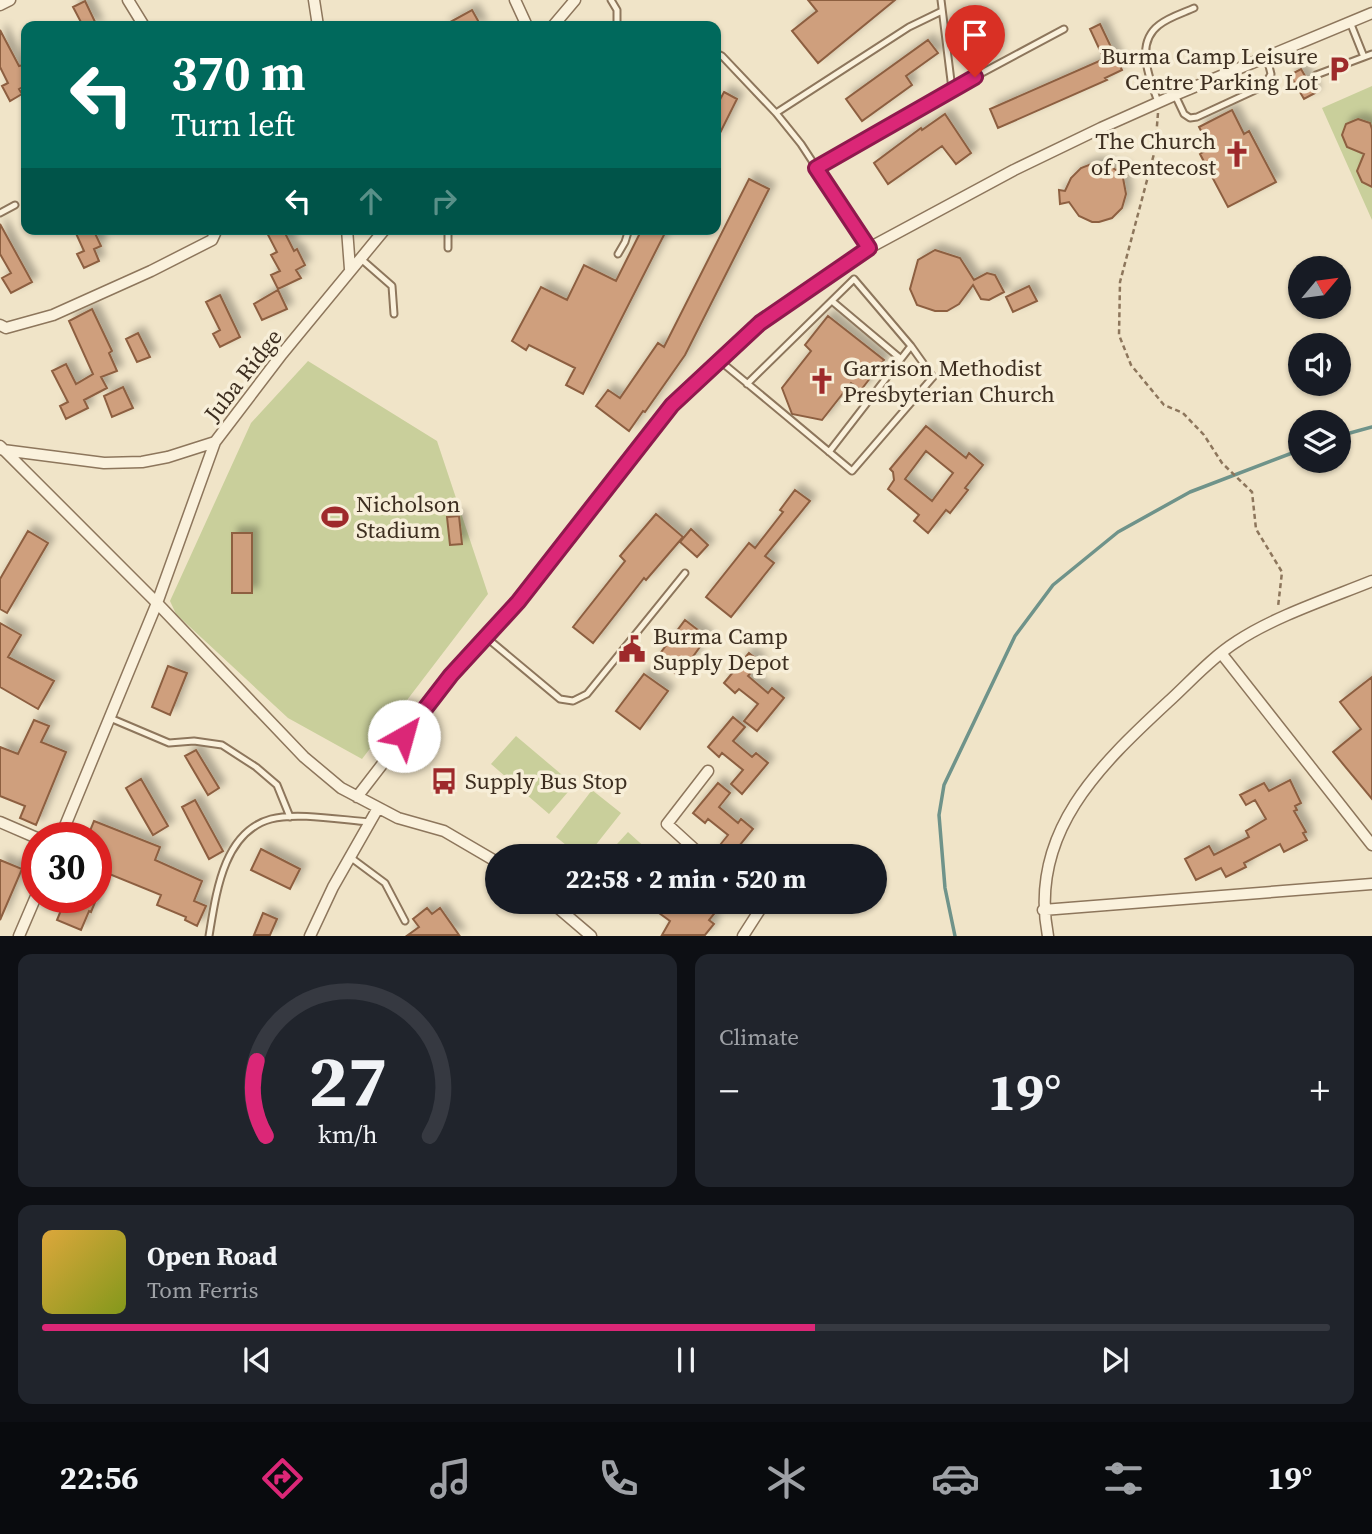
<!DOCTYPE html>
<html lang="en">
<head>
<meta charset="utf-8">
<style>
	:root { --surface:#171b24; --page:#20242c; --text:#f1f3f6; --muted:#9ea1a6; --line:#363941; --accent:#db2777 }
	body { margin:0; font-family:"Source Serif 4",serif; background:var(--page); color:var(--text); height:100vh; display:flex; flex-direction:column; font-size:26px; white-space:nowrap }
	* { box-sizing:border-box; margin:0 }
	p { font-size:23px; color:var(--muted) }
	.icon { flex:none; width:38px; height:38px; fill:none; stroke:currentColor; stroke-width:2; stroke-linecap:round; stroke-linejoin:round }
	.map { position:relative; height:936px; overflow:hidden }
	.sheet { display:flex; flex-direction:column; gap:18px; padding:18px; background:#0d0f14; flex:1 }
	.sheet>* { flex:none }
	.banner { position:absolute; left:21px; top:21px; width:700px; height:214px; border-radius:14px; box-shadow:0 2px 5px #0004; background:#00695c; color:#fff; overflow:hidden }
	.needle { width:46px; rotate:61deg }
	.buttons { position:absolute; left:1288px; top:256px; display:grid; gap:14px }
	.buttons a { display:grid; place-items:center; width:63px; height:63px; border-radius:50%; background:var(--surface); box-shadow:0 2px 5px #0004; font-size:35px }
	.speed { position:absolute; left:21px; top:822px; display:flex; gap:14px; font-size:35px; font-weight:700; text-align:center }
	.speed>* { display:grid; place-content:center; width:91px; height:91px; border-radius:50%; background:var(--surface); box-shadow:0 2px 5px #0004; line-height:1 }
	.speed .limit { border:10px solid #d22; background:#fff; color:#111 }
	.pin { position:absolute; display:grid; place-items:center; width:60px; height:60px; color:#fff; margin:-72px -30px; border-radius:50% 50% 50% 0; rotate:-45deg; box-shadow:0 0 7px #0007 }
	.pin .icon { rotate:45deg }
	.me { position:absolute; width:77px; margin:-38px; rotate:38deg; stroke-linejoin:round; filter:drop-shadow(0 0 5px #0008) }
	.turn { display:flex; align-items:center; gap:24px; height:147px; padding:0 35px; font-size:32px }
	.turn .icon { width:91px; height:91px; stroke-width:2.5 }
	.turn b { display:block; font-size:49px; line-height:60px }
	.lanes { display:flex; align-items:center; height:66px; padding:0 35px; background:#0003; justify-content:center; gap:35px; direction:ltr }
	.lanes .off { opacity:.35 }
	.big { font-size:52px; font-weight:700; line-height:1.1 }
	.sheet .widget { flex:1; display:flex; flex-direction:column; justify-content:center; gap:10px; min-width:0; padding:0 24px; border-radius:14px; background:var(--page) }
	.sheet .dial { align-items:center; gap:0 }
	.dial svg { height:182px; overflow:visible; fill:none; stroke:var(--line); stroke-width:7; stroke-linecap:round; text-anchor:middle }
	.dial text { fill:var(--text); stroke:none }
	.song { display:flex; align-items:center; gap:21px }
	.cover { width:84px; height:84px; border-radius:10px; background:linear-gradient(135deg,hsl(40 70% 55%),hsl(70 70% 35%)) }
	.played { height:7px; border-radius:4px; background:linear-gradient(90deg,var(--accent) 60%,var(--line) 60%) }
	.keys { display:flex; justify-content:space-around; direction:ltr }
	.heat { display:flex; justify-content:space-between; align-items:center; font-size:38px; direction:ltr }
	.sheet .tiles { flex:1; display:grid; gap:18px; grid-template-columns:1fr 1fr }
	.widget:last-child { grid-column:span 2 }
	.trip { position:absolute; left:485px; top:844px; width:402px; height:70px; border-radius:35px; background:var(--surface); box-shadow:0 2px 5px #0004; font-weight:700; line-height:70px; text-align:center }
	.dock { display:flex; height:112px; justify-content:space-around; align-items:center; background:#090b0e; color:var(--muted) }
	.dock .icon { width:49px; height:49px }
	.dock .current { color:var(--accent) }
	.dock b { font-size:32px; color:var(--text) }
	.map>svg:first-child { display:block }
</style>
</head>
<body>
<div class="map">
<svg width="1372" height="936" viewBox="0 0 1372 936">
	<defs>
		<filter id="shadow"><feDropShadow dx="6" dy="-6" stdDeviation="3.5" flood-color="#0004"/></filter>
	</defs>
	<rect width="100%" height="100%" fill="#f0e4c8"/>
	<path fill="#c9cf9b" d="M 1372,86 L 1372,220 L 1322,108 Z
		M 308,361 L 437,441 L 488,594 L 362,759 L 288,718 L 176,614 L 170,601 L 251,423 Z
		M 516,736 L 574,785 L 549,814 L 491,764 Z
		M 592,790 L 621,813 L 587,856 L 580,856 L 556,837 Z
		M 628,832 L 649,851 L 644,856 L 606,856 Z"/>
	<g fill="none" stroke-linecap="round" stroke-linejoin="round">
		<path stroke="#6f938a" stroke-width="3.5" d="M 1339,436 L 1372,427
			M 955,936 L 945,888 L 939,815 L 944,785 L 1015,636 L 1053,585 L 1118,532 L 1190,492 L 1300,450"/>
	</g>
	<path fill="#cf9f7d" stroke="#8d5f41" stroke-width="2" fill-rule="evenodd" filter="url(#shadow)" d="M 808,0 L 895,0 L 818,63 L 792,31 L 817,11 Z
		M 85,1 L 97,26 L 83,26 L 73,7 Z
		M 472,10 L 481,26 L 443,26 Z
		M 1100,24 L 1122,70 L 1105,78 L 1107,80 L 998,128 L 990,109 L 1104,59 L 1090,29 Z
		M 0,30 L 19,66 L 23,65 L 26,71 L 26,85 L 19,89 L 22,94 L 10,101 L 2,86 L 8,83 L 0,67 Z
		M 928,40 L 938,53 L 906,76 L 912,85 L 862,121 L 846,99 Z
		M 1301,69 L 1315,93 L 1304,99 L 1290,75 Z
		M 724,92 L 737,99 L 716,141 L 716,107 Z
		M 1232,110 L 1244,134 L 1249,131 L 1276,182 L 1228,207 L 1200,154 L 1210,148 L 1199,127 Z
		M 945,114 L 971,153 L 956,164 L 942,146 L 888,184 L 874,163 L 921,128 L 922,130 Z
		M 1358,119 L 1370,123 L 1372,129 L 1372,187 L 1362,182 L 1357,171 L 1364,154 L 1347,147 L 1342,135 L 1346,124 Z
		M 1094,163 L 1108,165 L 1116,170 L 1120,167 L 1127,175 L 1123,178 L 1126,194 L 1122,208 L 1112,218 L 1099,222 L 1092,222 L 1079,216 L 1069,202 L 1060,204 L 1059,190 L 1065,191 L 1071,178 L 1081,168 Z
		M 749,179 L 769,189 L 685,355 L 645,412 L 643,411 L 629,431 L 596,406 L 608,390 L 620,398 L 658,343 L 664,347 Z
		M 0,224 L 32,282 L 11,293 L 2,278 L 11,273 L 0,254 Z
		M 74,229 L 93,229 L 101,246 L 94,249 L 99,261 L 84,268 L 77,254 L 84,251 Z
		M 265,229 L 283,229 L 294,251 L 297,249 L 305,265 L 296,270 L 301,278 L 278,289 L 271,275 L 280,271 L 271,255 L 277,252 Z
		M 642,229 L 667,229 L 583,394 L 566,385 L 575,368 L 529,345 L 526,350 L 512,341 L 541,287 L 567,300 L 584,265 L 616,281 Z
		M 935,250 L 960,258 L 974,280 L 987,273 L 995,275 L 1004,292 L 989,300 L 981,299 L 973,285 L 959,304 L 947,311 L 935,311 L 917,305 L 910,289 L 918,260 Z
		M 1029,286 L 1037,301 L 1013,312 L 1006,297 Z
		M 278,290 L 287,309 L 262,320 L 254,304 Z
		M 220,295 L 240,337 L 220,347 L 213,334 L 220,330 L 206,302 Z
		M 92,309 L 112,351 L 109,353 L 117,371 L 101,377 L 107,388 L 84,400 L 88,408 L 66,419 L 60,406 L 68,402 L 52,371 L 66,364 L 76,384 L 93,374 L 69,321 Z
		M 828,316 L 884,360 L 861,390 L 851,383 L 822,420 L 792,414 L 782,388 L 811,351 L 805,345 Z
		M 138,333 L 150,357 L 137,362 L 126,339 Z
		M 123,387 L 133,408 L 112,417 L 104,396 Z
		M 926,426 L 966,458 L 969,453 L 983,465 L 965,488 L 968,490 L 950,513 L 946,510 L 928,533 L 914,521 L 919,515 L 888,489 L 894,480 L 893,472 L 890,469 ZM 926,451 L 953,473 L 932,501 L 905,479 Z
		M 795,490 L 810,501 L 765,556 L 774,563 L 731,617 L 706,597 L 749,543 L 755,548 L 783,512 L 780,510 Z
		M 656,514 L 683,537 L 646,580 L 644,578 L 593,643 L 573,627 L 625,561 L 620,556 Z
		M 459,516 L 462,544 L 450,545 L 447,517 Z
		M 691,529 L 708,545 L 697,557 L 680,542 Z
		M 28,531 L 48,543 L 7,613 L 0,609 L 0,579 Z
		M 232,533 L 252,533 L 252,593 L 232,593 Z
		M 685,620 L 707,637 L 679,676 L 656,659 Z
		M 0,623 L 21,635 L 8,657 L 54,681 L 38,709 L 0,687 Z
		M 749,653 L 760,662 L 748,676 L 768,693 L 772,688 L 784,698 L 757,731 L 744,721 L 758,704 L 739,689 L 735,693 L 724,683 Z
		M 168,666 L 187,673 L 170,715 L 152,707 Z
		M 644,674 L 668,691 L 640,729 L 616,711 Z
		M 1372,677 L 1372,799 L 1333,752 L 1361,729 L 1340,702 Z
		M 733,717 L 745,727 L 733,741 L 752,757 L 756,753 L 768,763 L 742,794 L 731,784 L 743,770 L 722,753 L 719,757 L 708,747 Z
		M 34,720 L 49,726 L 41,742 L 66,752 L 36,825 L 20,818 L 25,806 L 0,796 L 0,747 L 18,754 Z
		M 196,750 L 219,788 L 208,795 L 185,756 Z
		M 141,779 L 168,826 L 153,835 L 126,788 Z
		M 1290,780 L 1301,803 L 1295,806 L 1297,810 L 1294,811 L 1306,832 L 1303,833 L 1307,840 L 1284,852 L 1280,844 L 1244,863 L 1246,867 L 1226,877 L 1221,868 L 1196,880 L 1185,859 L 1209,846 L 1214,855 L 1249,837 L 1246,831 L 1266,819 L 1255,800 L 1246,805 L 1240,795 L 1264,783 L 1269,791 Z
		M 718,783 L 730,793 L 719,807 L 738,823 L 741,819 L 753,829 L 731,856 L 723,856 L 716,850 L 728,835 L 708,819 L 705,823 L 693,813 Z
		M 195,800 L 223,851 L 209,859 L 182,807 Z
		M 94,821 L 160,847 L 155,860 L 202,881 L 194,901 L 206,906 L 197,926 L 185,920 L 186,917 L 157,905 L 161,895 L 107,873 L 91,912 L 89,911 L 81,930 L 57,920 L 66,898 L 96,898 L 96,838 L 87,838 Z
		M 261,849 L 300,869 L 290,889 L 251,870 Z
		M 0,860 L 22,869 L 0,920 Z
		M 667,901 L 708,901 L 718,909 L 709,920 L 714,924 L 705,935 L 662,935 L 670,921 L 659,913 Z
		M 427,908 L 432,914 L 440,908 L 459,935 L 408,935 L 419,927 L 413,919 Z
		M 263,913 L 277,919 L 270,935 L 254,935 Z"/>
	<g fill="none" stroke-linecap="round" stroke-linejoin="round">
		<defs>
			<path id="lane" d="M 611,0 L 617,10 L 617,26
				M 941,0 L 952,89
				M 1350,22 L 1364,57 L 1372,54
				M 716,53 L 722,56 L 776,113 L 801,144 L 869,248
				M 1316,75 L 1364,57
				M 1175,95 L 1184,114 L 1190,118 L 1197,117 L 1264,86 L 1271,74 L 1267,58
				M 1158,102 C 1150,79 1134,44 1159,25 C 1169,17 1183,13 1194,8
				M 776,113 L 909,27 L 942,11
				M 816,168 L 952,89 L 1064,29
				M 0,213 L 15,205
				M 448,248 L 448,229
				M 618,254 L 625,242 L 629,229
				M 360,258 L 392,286 L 394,314
				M 832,301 L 901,359
				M 720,361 C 764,397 808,434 852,471 L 933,377 L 911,346 L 854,279 L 747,384
				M 829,452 L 911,346
				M 487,638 L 560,699 L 573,701 L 587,694 L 685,573
				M 110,718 L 169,743 L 194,741 L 222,745 L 256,767 L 277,785 L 290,817
				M 350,857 L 385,883 L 405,921
				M 209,936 C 216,894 223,832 271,819 C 296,812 342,820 369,822"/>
			<path id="street" d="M 128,0 L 144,26
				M 314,0 L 318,26
				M 515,0 L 527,26
				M 0,5 L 10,0
				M 553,26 L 575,0
				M 347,229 L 350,269
				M 0,325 L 6,328 L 53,315 L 151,271 L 212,240 L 217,229
				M 0,446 L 157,603 L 304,757 L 341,788 L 398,818 L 444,831 L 497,862
				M 3,450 L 104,463 L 142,462 L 168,457 L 215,442 L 282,354 L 385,229
				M 1221,653 L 1372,845
				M 357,797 L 451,675 L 518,602 L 672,405 L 760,323 L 869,248 L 1014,170 L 1101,128 L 1175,95 L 1372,13
				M 0,822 L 37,838
				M 60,838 L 157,603 L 215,442
				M 702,856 L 667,824 L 708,771
				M 550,901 L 591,936
				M 1043,910 L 1372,884
				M 19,936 L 37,894
				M 310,936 L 333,887 L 378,808
				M 743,936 L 761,908 L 753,901
				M 1048,936 C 1028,833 1100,765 1168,702 C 1190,682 1211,658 1236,642 C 1273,617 1330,598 1372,581"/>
		</defs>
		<use href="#lane" stroke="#8d765c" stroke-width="9"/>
		<use href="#street" stroke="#8d765c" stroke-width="13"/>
		<path stroke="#8d765c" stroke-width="2.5" stroke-dasharray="5 3.5" stroke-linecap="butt" d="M 1158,113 L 1155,150 L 1120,282 L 1119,335 L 1131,365 L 1164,405 L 1183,413 L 1204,435 L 1222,463 L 1252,492 L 1256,529 L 1282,572 L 1278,607"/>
		<use href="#lane" stroke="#faf1dc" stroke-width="5"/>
		<use href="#street" stroke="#faf1dc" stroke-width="10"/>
	</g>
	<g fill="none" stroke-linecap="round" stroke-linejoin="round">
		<defs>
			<path id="route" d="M 404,736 L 451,675 L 518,602 L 672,405 L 760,323 L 869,248 L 816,168 L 975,77"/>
		</defs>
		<use href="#route" stroke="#8e194d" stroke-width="18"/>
		<use href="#route" stroke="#db2777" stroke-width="12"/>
	</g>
	<defs>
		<symbol id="parking-bare" viewBox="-9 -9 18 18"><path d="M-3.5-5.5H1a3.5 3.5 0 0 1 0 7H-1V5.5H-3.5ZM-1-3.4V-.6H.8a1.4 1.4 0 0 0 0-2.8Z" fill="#9e2a2b" stroke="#f7eed8" stroke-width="2.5" paint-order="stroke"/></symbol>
		<symbol id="church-bare" viewBox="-9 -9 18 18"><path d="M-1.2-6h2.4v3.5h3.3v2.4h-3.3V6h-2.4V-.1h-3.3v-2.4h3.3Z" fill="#9e2a2b" stroke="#f7eed8" stroke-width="2.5" paint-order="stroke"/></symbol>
		<symbol id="stadium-bare" viewBox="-9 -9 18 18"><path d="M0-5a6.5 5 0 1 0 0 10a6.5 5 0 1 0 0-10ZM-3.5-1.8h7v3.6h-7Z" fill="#9e2a2b" stroke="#f7eed8" stroke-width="2.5" paint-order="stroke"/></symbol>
		<symbol id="civic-bare" viewBox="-9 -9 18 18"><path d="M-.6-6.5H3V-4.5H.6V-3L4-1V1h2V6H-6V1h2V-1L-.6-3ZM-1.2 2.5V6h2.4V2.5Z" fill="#9e2a2b" stroke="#f7eed8" stroke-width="2.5" paint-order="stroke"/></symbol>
		<symbol id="bus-bare" viewBox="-9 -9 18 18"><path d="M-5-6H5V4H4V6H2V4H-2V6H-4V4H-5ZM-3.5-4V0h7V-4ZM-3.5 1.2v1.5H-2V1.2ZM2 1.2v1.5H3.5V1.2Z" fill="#9e2a2b" stroke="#f7eed8" stroke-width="2.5" paint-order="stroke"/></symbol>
	</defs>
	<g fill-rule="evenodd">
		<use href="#parking-bare" x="1320" y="50" width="38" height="38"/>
		<use href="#church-bare" x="1218" y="135" width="38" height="38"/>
		<use href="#church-bare" x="803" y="362" width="38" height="38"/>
		<use href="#stadium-bare" x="316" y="498" width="38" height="38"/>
		<use href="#civic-bare" x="613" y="630" width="38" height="38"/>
		<use href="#bus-bare" x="425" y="762" width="38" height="38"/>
	</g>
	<g text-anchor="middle" stroke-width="7" stroke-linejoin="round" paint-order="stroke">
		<g font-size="23" fill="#3d2e20" stroke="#f7eed8" text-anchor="start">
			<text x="1318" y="64" text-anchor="end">Burma Camp Leisure<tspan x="1318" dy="26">Centre Parking Lot</tspan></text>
			<text x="1216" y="149" text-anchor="end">The Church<tspan x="1216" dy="26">of Pentecost</tspan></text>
			<text x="843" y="376">Garrison Methodist<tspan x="843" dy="26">Presbyterian Church</tspan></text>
			<text x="356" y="512">Nicholson<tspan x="356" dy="26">Stadium</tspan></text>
			<text x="653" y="644">Burma Camp<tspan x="653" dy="26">Supply Depot</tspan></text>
			<text x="465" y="789">Supply Bus Stop</text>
		</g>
		<g font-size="23" fill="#3d2e20" stroke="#f7eed8">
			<text transform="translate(243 375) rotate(-52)" y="8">Juba Ridge</text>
		</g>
	</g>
</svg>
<div class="buttons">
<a><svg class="needle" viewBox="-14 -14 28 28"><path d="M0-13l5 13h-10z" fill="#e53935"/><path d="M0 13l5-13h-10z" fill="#9ea1a6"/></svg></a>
<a><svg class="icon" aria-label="sound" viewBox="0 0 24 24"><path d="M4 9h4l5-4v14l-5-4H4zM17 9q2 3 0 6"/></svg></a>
<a><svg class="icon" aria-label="layers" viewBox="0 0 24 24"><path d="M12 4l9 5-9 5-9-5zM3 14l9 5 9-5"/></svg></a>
</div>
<div class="speed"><div class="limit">30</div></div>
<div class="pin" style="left:975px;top:77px;background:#d93025"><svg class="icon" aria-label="arrive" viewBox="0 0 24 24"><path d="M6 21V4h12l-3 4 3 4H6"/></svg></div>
<svg class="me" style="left:404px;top:736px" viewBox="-20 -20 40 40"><circle r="19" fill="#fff"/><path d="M0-13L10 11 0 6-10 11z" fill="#db2777"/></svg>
<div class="trip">22:58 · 2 min · 520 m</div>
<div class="banner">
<div class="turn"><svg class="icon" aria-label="left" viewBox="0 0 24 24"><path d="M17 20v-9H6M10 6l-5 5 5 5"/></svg><div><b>370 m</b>Turn left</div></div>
<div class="lanes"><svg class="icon" aria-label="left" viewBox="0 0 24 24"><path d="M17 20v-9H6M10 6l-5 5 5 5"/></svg><svg class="icon off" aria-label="ahead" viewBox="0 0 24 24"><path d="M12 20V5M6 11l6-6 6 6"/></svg><svg class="icon off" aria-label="right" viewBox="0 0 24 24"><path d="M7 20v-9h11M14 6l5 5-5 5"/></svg></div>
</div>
</div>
<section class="sheet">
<div class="tiles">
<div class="widget dial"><svg viewBox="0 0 100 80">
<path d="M14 69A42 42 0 1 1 86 69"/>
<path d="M14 69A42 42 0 0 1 10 36" stroke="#db2777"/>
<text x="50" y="56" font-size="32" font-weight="700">27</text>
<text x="50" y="72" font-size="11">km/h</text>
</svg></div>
<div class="widget"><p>Climate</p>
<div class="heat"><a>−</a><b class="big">19°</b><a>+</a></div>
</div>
<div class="widget">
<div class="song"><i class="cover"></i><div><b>Open Road</b><p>Tom Ferris</p></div></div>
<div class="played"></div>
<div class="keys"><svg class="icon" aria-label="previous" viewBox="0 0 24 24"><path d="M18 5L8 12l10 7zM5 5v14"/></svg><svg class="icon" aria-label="pause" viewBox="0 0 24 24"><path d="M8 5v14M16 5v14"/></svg><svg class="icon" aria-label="next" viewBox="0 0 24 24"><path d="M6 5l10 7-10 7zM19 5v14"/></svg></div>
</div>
</div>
</section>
<nav class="dock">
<b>22:56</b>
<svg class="icon current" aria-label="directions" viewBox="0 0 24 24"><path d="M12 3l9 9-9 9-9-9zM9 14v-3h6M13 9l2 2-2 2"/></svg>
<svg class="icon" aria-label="music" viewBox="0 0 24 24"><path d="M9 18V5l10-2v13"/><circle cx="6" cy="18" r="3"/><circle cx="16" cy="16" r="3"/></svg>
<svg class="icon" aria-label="phone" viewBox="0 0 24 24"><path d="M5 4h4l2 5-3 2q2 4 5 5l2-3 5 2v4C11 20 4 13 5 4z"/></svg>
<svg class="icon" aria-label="climate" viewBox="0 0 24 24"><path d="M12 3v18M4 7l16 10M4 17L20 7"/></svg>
<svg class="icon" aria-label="car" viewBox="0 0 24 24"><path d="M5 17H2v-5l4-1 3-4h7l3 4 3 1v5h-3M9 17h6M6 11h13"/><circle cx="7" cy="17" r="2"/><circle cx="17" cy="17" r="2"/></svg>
<svg class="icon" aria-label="filters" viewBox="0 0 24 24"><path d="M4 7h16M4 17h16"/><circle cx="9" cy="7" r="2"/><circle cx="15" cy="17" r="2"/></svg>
<b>19°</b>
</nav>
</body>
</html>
